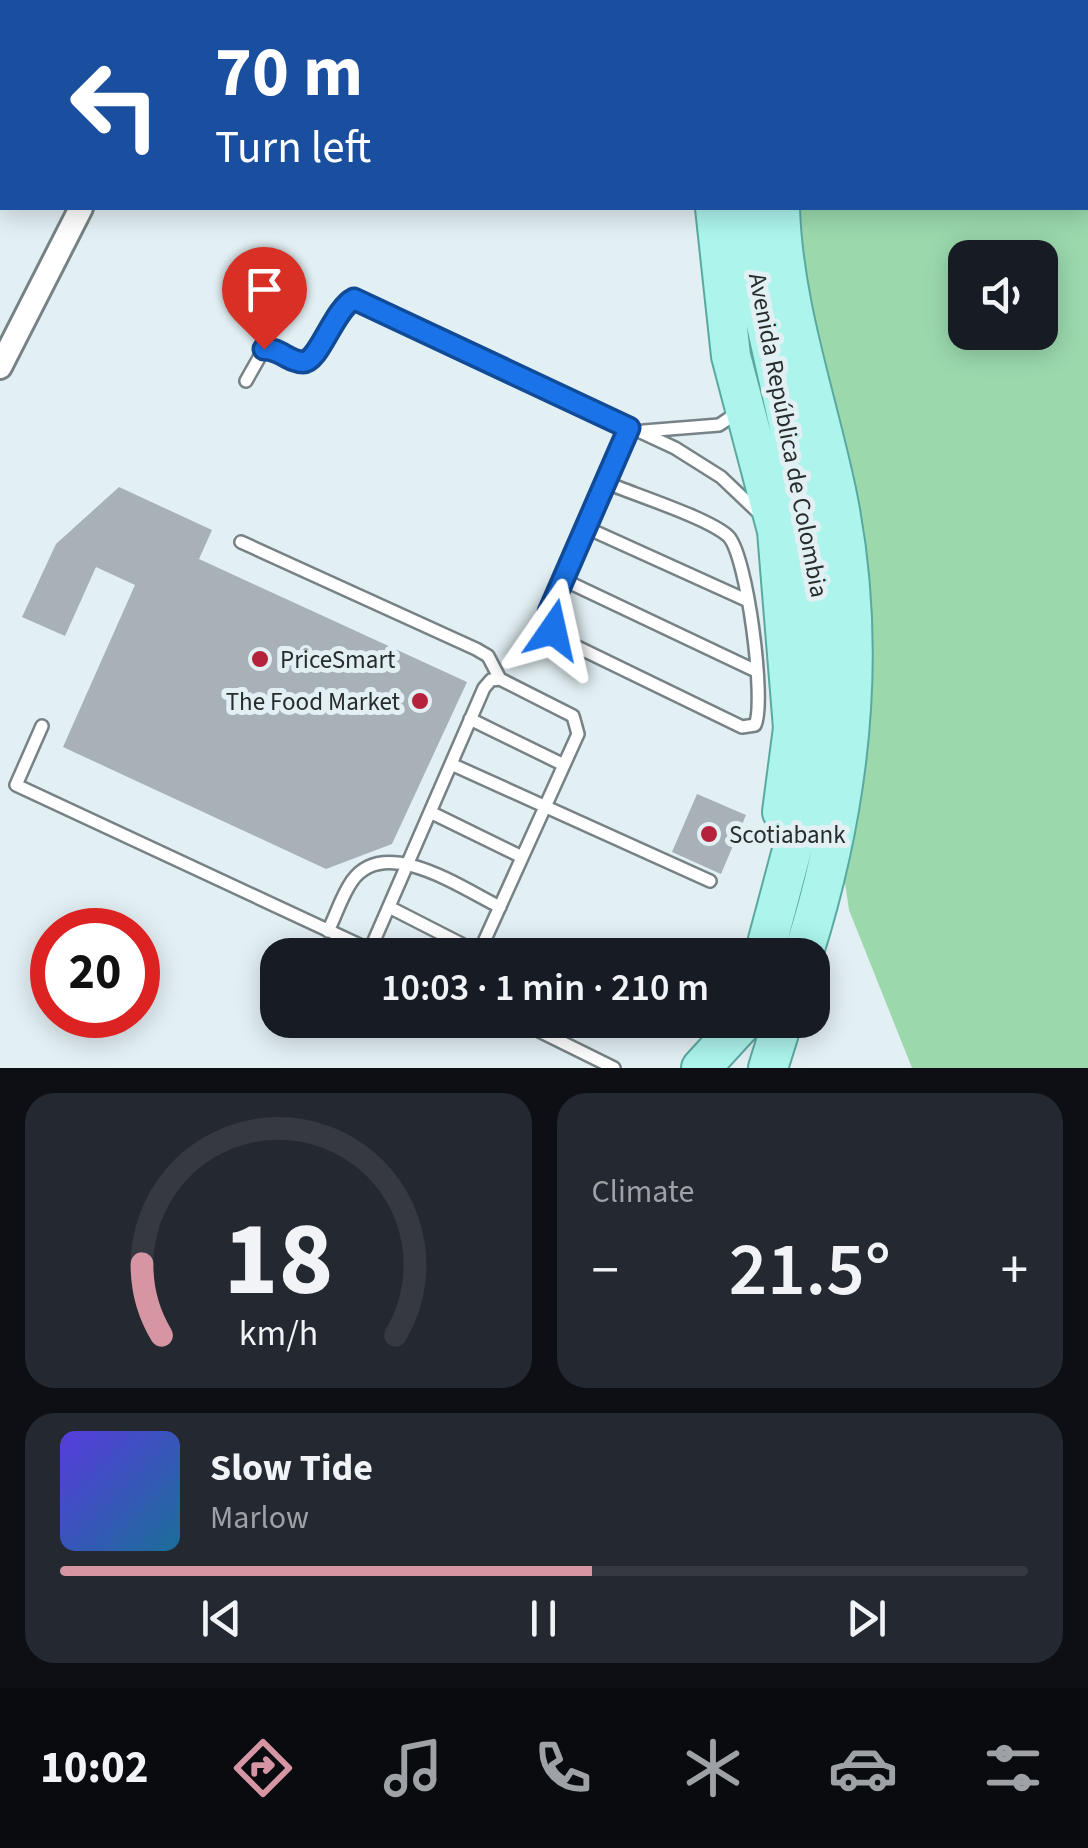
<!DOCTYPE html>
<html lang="en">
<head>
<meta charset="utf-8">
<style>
	:root { --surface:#171b24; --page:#242831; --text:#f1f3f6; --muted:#9ea1a6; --line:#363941; --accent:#d695a2 }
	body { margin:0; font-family:"Source Sans 3",sans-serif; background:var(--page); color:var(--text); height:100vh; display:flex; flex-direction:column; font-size:38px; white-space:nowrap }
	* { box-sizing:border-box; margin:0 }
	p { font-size:32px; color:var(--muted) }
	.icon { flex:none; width:55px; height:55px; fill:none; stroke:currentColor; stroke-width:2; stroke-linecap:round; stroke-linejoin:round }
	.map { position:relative; height:1068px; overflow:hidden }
	.side { display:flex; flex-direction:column; gap:25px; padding:25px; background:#0d0f14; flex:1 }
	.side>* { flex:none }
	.top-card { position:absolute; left:0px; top:0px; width:1090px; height:210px; box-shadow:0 5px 25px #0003; background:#1a4fa0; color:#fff; overflow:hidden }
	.buttons { position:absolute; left:948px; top:240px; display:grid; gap:20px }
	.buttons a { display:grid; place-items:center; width:110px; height:110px; border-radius:20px; background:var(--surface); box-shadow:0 5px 25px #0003; font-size:50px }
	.speed { position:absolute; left:30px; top:908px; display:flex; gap:20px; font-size:50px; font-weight:700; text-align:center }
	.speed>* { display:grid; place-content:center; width:130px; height:130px; border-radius:50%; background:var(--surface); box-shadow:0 5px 25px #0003; line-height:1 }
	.speed .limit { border:15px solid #d22; background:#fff; color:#111 }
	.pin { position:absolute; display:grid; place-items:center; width:85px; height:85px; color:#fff; margin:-102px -42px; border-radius:50% 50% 50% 0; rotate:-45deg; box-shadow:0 0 10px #0007 }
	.pin .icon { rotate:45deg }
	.me { position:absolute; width:110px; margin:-55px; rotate:11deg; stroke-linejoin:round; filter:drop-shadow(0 0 8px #0008) }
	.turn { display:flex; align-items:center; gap:35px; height:210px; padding:0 50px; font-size:45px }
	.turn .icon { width:130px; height:130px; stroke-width:2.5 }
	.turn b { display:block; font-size:70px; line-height:85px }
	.big { font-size:75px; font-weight:600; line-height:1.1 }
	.side .card { flex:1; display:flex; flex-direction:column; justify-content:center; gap:15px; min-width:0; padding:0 35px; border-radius:30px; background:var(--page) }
	.side .dial { align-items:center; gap:0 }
	.dial svg { height:260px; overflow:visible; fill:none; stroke:var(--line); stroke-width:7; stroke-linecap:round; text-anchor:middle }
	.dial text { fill:var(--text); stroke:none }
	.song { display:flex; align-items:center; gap:30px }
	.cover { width:120px; height:120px; border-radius:15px; background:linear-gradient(135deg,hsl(250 70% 55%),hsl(200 70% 35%)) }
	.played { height:10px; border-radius:5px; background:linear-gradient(90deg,var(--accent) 55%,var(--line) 55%) }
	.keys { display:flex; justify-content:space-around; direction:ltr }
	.heat { display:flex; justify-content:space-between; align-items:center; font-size:55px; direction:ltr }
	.side .tiles { flex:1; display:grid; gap:25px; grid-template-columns:1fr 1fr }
	.card:last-child { grid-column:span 2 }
	.trip { position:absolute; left:260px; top:938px; width:570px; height:100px; border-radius:30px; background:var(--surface); box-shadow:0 5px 25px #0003; font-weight:600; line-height:100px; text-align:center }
	.tab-bar { display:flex; height:160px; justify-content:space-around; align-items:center; background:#090b0e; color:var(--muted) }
	.tab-bar .icon { width:70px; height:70px }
	.tab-bar .current { color:var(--accent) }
	.tab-bar b { font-size:45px; color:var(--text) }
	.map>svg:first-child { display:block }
</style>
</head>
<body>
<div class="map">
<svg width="1088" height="1068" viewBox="0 0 1088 1068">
	<rect width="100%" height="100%" fill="#e2eff3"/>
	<path fill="#9bd9ad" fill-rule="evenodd" d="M 829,0 L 1088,0 L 1088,1068 L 912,1068 L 849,910 L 747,230 L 755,208 L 1088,208 L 1088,2 ZM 965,258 L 1040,258 L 1040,332 L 965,332 Z"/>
	<path fill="#a8b0b8" d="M 119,487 L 212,530 L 199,559 L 467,682 L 392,844 L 326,869 L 63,747 L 135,585 L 96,567 L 65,636 L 22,617 L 56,544 Z
		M 697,794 L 746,815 L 721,874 L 672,852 Z"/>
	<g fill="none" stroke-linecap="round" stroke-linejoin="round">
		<defs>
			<path id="service" d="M 246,381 L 264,349 C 279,348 289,362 303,362 C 319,362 334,309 354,299 L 675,448 L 721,477 L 761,515
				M 644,431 L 719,425 L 740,411
				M 607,483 C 636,495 708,518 728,536 C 747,554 766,702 755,725 L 742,727 L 569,643 L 553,629 L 549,612 Z
				M 607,483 L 629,428
				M 587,528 L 746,600
				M 241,542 L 476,649 L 488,656 L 500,679
				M 564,580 L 756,671
				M 470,719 L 564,765
				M 42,726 L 16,785 L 381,955
				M 451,764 L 710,881
				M 430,812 L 522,857
				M 389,907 L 479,953
				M 328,931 C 336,915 342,895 352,881 C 385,834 463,889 500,907
				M 370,950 L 484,688 L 491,680 L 500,679 L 573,716 L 578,734 L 478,955
				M 517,1020 L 614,1068"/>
			<path id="minor" d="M 181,2 L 181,0
				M 0,367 L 81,208"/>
			<path id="primary" d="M 758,2 L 759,0
				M 820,2 L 821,0
				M 715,208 L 731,356 L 777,531 L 793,728 L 782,812
				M 751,208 L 765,320 L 807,507 L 820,595 L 826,690 L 820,745 L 764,955
				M 780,208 C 783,305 816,396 836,490 C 869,647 851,804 803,955
				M 701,1068 L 745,1020
				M 768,1068 L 783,1020"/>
		</defs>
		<use href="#service" stroke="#778286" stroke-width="16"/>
		<use href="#minor" stroke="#778286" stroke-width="28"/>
		<use href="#primary" stroke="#5aa9a1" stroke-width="42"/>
		<use href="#service" stroke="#fff" stroke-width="11"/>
		<use href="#minor" stroke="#fff" stroke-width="22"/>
		<use href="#primary" stroke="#acf4ec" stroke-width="38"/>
	</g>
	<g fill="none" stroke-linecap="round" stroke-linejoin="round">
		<defs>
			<path id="route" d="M 264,349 C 279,348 289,362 303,362 C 319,362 334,309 354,299 L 629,428 L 549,612 L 553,630"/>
		</defs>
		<use href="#route" stroke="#114b97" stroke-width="25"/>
		<use href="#route" stroke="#1a73e8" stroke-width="18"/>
	</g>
	<g fill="#b4223c" stroke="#e2eff3" stroke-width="4">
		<circle cx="260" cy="659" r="10"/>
		<circle cx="420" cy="701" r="10"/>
		<circle cx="709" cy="834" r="10"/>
	</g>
	<g text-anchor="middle" stroke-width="10" stroke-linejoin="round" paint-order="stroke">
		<g font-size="25" fill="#272c2d" stroke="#e2eff3">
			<text transform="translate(789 435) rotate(79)" y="9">Avenida República de Colombia</text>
		</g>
		<g font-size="25" fill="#272c2d" stroke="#e2eff3" text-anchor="start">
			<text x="280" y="668">PriceSmart</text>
			<text x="400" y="710" text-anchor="end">The Food Market</text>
			<text x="729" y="843">Scotiabank</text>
		</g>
	</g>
</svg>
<div class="buttons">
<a><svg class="icon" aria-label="sound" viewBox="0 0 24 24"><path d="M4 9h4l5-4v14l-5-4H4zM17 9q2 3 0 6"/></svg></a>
</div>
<div class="speed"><div class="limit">20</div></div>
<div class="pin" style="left:264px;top:349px;background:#d93025"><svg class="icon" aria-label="arrive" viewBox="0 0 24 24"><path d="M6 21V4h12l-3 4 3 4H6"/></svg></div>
<svg class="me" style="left:553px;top:630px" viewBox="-20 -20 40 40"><path d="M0-17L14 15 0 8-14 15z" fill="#1a73e8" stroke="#fff" stroke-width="4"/></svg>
<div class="trip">10:03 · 1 min · 210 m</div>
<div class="top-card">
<div class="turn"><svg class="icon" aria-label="left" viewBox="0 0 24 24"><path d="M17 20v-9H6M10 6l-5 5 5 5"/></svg><div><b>70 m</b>Turn left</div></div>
</div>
</div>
<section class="side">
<div class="tiles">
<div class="card dial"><svg viewBox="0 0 100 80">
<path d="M14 69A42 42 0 1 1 86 69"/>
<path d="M14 69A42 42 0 0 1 8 47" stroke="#d695a2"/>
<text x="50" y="56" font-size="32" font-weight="700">18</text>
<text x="50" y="72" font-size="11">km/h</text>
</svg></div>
<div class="card"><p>Climate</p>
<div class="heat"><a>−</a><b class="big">21.5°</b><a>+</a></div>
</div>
<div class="card">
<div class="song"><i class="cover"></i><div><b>Slow Tide</b><p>Marlow</p></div></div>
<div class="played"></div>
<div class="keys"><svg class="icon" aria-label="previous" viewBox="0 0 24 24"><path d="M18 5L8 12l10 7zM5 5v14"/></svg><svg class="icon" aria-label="pause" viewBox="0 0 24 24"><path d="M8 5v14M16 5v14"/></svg><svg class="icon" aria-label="next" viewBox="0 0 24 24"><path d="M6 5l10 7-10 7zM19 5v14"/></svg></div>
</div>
</div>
</section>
<nav class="tab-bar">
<b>10:02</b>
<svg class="icon current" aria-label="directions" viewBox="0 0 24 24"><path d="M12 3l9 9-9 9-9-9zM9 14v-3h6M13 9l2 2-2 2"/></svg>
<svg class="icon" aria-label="music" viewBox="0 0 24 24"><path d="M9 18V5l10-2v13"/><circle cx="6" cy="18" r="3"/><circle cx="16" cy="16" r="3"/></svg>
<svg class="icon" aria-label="phone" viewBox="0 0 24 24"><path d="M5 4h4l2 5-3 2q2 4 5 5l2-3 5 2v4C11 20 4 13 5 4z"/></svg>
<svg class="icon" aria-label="climate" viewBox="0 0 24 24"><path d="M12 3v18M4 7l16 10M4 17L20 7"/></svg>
<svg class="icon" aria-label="car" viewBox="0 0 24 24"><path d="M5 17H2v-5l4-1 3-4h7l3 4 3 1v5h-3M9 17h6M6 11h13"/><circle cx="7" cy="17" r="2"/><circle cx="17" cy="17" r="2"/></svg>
<svg class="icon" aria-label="filters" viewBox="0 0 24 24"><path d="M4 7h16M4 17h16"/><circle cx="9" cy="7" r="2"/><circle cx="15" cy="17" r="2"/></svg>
</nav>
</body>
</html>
